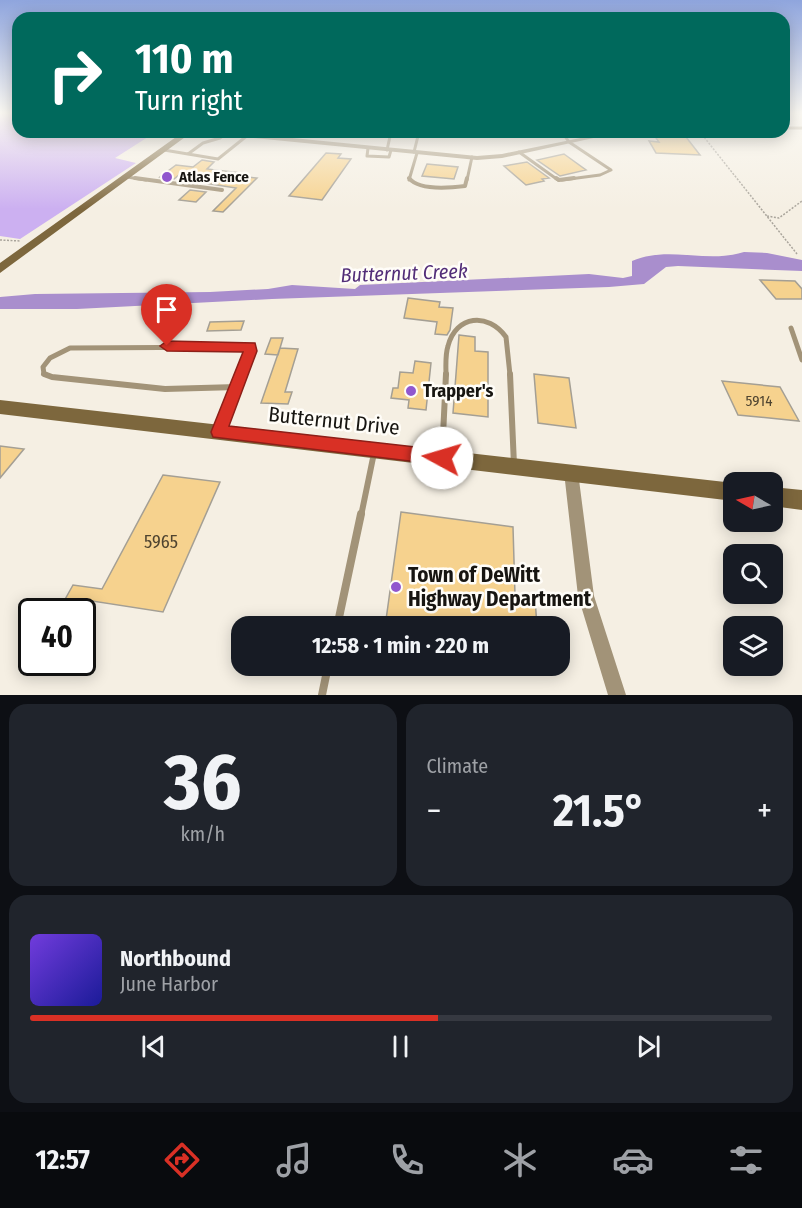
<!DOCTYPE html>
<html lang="en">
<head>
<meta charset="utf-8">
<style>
	:root { --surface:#171b24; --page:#20242c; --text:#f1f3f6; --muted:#9ea1a6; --line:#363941; --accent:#d93025 }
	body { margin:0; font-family:"Fira Sans Condensed",sans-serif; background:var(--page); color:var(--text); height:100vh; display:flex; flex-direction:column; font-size:22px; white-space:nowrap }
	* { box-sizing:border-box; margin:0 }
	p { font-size:20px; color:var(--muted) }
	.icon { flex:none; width:33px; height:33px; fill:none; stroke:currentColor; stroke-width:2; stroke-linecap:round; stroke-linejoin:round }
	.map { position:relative; height:695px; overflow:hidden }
	.drawer { display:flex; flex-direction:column; gap:9px; padding:9px; background:#0d0f14; flex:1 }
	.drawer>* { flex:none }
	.hud { position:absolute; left:12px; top:12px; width:778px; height:126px; border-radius:18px; box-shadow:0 3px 15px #0003; background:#00695c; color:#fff; overflow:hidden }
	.needle { width:39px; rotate:279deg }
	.tools { position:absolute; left:723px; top:472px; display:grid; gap:12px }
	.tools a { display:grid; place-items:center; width:60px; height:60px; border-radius:12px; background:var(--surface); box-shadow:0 3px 15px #0003; font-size:30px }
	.speed { position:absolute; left:18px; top:598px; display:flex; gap:12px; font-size:30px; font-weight:700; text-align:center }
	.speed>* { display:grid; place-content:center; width:78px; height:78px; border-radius:50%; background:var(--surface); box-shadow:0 3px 15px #0003; line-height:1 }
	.speed .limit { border:3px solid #111; border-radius:9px; background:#fff; color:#111 }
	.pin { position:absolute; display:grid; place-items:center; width:51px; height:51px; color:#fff; margin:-62px -26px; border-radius:50% 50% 50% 0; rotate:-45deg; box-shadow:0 0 6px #0007 }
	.pin .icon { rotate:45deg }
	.me { position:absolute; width:66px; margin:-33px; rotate:276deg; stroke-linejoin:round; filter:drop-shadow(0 0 4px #0008) }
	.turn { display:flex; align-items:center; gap:21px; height:126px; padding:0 24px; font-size:27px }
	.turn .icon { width:78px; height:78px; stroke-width:2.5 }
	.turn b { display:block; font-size:42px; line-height:51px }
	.big { font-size:45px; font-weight:700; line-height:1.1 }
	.drawer .tile { flex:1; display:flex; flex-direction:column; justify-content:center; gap:9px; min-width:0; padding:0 21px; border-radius:18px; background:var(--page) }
	.drawer .dial { align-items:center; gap:0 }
	.dial b { font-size:78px; line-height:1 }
	.song { display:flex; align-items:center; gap:18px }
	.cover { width:72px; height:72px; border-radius:9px; background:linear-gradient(135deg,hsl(260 70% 55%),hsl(240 70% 35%)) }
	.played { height:6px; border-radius:3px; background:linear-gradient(90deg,var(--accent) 55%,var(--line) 55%) }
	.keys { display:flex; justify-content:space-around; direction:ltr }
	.heat { display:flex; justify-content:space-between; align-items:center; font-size:33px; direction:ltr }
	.drawer .tiles { flex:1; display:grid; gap:9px; grid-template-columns:1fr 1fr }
	.tile:last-child { grid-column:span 2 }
	.trip { position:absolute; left:231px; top:616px; width:339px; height:60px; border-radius:18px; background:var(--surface); box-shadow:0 3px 15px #0003; font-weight:700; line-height:60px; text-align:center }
	.menu { display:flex; height:96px; justify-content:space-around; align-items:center; background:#090b0e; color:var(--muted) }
	.menu .icon { width:42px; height:42px }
	.menu .current { color:var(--accent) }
	.menu b { font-size:27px; color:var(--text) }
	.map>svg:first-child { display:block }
</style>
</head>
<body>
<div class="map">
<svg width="802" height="695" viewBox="0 0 802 695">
	<rect width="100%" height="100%" fill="#f5efe3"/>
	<path fill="#ccb0f1" d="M 0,112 L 18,112 L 18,132 L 118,132 L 148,137 L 115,158 L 136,163 L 20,239 L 0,236 Z"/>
	<path fill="#a98ecd" d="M 744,252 L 767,253 L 802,260 L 802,271 L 678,266 L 666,267 L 644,284 L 609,287 L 272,299 L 77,309 L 0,309 L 0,297 L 35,294 L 210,292 L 268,289 L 292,285 L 355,289 L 360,285 L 589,274 L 623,278 L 632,276 L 632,261 C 669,245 706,264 744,252 Z"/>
	<path fill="#f6d28e" stroke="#a49f94" stroke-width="1.5" d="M 654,135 L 686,137 L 700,155 L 656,153 L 649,141 L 659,142 Z
		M 326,153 L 341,154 L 338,158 L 351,159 L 322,200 L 289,196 Z
		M 564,154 L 586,170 L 560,176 L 537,160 Z
		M 202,160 L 214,162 L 207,169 L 242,173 L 239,176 L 257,178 L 223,212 L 213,211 L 236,188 L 198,182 L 203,178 L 179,175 L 174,179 L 160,177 L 176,165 L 193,167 Z
		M 527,162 L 549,178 L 542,179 L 544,181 L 526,185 L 504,166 Z
		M 427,164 L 458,167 L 454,179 L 422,176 Z
		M 190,190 L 206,192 L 196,202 L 179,200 Z
		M 760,280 L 795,281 L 802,289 L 802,299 L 776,299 Z
		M 408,298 L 440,302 L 439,307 L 453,308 L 450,330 L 447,335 L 435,334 L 437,322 L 404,318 Z
		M 244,321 L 241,330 L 207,331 L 210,322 Z
		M 459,335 L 475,337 L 475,351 L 488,352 L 488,417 L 453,413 Z
		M 271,338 L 283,338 L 278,355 L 265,354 Z
		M 280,348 L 298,349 L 285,392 L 292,392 L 288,404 L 261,403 Z
		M 415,361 L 431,363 L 426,410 L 408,408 L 409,400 L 391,398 L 393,388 L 398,388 L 400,372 L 413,373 Z
		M 534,374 L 569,378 L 576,428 L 538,423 Z
		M 722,381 L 780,387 L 799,421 L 738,415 Z
		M 0,446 L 24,449 L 0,478 Z
		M 163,475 L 220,482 L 163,612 L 86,600 L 80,612 L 58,612 L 73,585 L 102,589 Z
		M 401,512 L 513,527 L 515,595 L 535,598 L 537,627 L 385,627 Z"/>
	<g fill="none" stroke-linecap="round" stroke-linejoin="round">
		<path stroke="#a9a49b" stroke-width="1.5" stroke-dasharray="2 1.5" stroke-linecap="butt" d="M 700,132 L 797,254
			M 767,216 L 779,218 L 802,201
			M 0,240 L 20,241"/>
		<path stroke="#a29378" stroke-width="3" d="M 784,128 L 802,128
			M 268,132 L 274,132
			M 304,132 L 363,135
			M 594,132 L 600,136
			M 285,139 L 295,132
			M 368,148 L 367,156 L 389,157 L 391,150
			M 164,150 L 218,159 L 248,135
			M 387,150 L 391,132
			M 414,152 L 419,132
			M 519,152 L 558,180
			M 188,154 L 203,143 L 220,138 L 226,133
			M 127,177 L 146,180
			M 409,180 L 417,153
			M 467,180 L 472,157
			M 562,180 L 600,175 L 611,170 L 569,142 L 562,132"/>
		<path stroke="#a29378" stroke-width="4" d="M 135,178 L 222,190
			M 409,178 C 419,191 449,188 465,186 L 467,178
			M 556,178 L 559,180 L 574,178"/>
		<path stroke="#a29378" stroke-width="5" d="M 791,328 L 802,360
			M 47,375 L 44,374 L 43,367 L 50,358 L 70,348 L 250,347 L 251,351 L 242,375
			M 446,375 C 446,366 445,355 448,346 C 456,315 488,312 506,337 L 510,375"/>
		<path stroke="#a29378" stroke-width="6" d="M 44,374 L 52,377 L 165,389 L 237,387
			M 510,374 L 514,465
			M 220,431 L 242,374
			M 442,456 L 446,374
			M 361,516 L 374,453"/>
		<path stroke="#a29378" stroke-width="8" d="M 337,627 L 361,514
			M 322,695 L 328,666"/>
		<path fill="#a29378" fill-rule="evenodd" d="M 210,132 L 231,132 L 477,156 L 502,154 L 610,132 L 621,132 L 502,158 L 477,160 L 213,134 Z
			M 571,466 L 576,468 L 578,472 L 594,596 L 626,695 L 608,695 L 578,596 L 564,472 L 566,468 Z"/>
		<path fill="#7d673d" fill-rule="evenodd" d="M 183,132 L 192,132 L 0,273 L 0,263 Z
			M 0,400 L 734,483 L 734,501 L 0,414 Z
			M 772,487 L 802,490 L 802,510 L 772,506 Z"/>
	</g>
	<linearGradient id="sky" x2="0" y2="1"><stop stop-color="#8fa5dd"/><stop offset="0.54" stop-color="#faf8f2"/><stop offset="1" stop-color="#faf8f2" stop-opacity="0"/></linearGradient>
	<rect width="802" height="209" fill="url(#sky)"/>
	<path fill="#d93025" stroke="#8d1f18" stroke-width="1.5" d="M 167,341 L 255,343 L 257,351 L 229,426 L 442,450 L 448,452 L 450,458 L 448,463 L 442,465 L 213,437 L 211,432 L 243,352 L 167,351 L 160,346 Z"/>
	<g fill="#9157ce" stroke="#fffdf8" stroke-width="2">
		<circle cx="167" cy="177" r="6"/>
		<circle cx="411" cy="391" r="6"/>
		<circle cx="396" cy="587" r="6"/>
	</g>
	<g text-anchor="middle" stroke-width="5" stroke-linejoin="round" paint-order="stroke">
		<g font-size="15" font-weight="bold" fill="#171511" stroke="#fffdf8" text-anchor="start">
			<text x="179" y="182">Atlas Fence</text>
		</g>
		<g font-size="15" fill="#4f4430">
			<text x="759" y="406">5914</text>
		</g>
		<g font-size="18" font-weight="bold" fill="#171511" stroke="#fffdf8" text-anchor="start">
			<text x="423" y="397">Trapper's</text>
		</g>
		<g font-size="18" fill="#4f4430">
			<text x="161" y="548">5965</text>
		</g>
		<g font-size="20" font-style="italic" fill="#522d78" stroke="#fffdf8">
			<text transform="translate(404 273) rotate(-2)" y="7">Butternut Creek</text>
		</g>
		<g font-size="21" fill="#171511" stroke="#fffdf8">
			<text transform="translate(334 421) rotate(6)" y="7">Butternut Drive</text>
		</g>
		<g font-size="21" font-weight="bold" fill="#171511" stroke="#fffdf8" text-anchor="start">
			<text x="408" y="582">Town of DeWitt<tspan x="408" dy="24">Highway Department</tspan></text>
		</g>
	</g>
</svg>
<div class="tools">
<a><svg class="needle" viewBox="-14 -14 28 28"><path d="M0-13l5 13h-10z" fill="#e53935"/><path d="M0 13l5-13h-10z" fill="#9ea1a6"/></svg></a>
<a><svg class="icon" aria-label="search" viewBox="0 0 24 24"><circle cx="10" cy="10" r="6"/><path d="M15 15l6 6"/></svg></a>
<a><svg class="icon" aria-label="layers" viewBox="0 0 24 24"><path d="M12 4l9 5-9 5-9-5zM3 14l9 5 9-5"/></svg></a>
</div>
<div class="speed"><div class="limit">40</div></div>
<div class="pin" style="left:167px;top:346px;background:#d93025"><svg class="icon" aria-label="arrive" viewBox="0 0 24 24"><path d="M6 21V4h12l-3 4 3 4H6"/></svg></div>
<svg class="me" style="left:442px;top:458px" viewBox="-20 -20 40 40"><circle r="19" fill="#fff"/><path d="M0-13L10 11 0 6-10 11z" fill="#d93025"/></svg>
<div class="trip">12:58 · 1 min · 220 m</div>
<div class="hud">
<div class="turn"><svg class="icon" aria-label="right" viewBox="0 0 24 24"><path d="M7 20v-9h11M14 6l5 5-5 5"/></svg><div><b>110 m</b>Turn right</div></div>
</div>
</div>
<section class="drawer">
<div class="tiles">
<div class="tile dial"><b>36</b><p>km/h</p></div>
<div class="tile"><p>Climate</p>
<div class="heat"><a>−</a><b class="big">21.5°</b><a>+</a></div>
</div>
<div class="tile">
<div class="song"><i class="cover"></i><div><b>Northbound</b><p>June Harbor</p></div></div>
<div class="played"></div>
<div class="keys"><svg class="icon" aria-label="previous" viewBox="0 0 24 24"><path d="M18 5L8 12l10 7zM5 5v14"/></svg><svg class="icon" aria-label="pause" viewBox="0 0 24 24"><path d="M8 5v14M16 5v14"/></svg><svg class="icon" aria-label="next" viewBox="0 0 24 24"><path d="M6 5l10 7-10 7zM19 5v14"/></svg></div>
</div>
</div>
</section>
<nav class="menu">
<b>12:57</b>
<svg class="icon current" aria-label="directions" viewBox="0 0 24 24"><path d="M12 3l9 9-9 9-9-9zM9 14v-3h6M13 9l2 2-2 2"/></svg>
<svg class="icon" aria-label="music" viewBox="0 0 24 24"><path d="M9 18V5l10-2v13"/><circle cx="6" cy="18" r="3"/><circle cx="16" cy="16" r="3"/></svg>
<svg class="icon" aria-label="phone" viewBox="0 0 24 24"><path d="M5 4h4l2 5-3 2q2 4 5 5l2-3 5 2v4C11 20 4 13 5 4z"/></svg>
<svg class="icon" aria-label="climate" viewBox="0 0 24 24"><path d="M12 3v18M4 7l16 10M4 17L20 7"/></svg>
<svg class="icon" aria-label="car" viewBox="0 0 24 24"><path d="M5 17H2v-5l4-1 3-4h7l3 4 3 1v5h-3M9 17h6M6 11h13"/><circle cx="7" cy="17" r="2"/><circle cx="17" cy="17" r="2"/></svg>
<svg class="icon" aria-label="filters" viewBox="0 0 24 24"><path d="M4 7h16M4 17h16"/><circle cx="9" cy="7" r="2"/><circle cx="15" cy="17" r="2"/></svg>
</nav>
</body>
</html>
